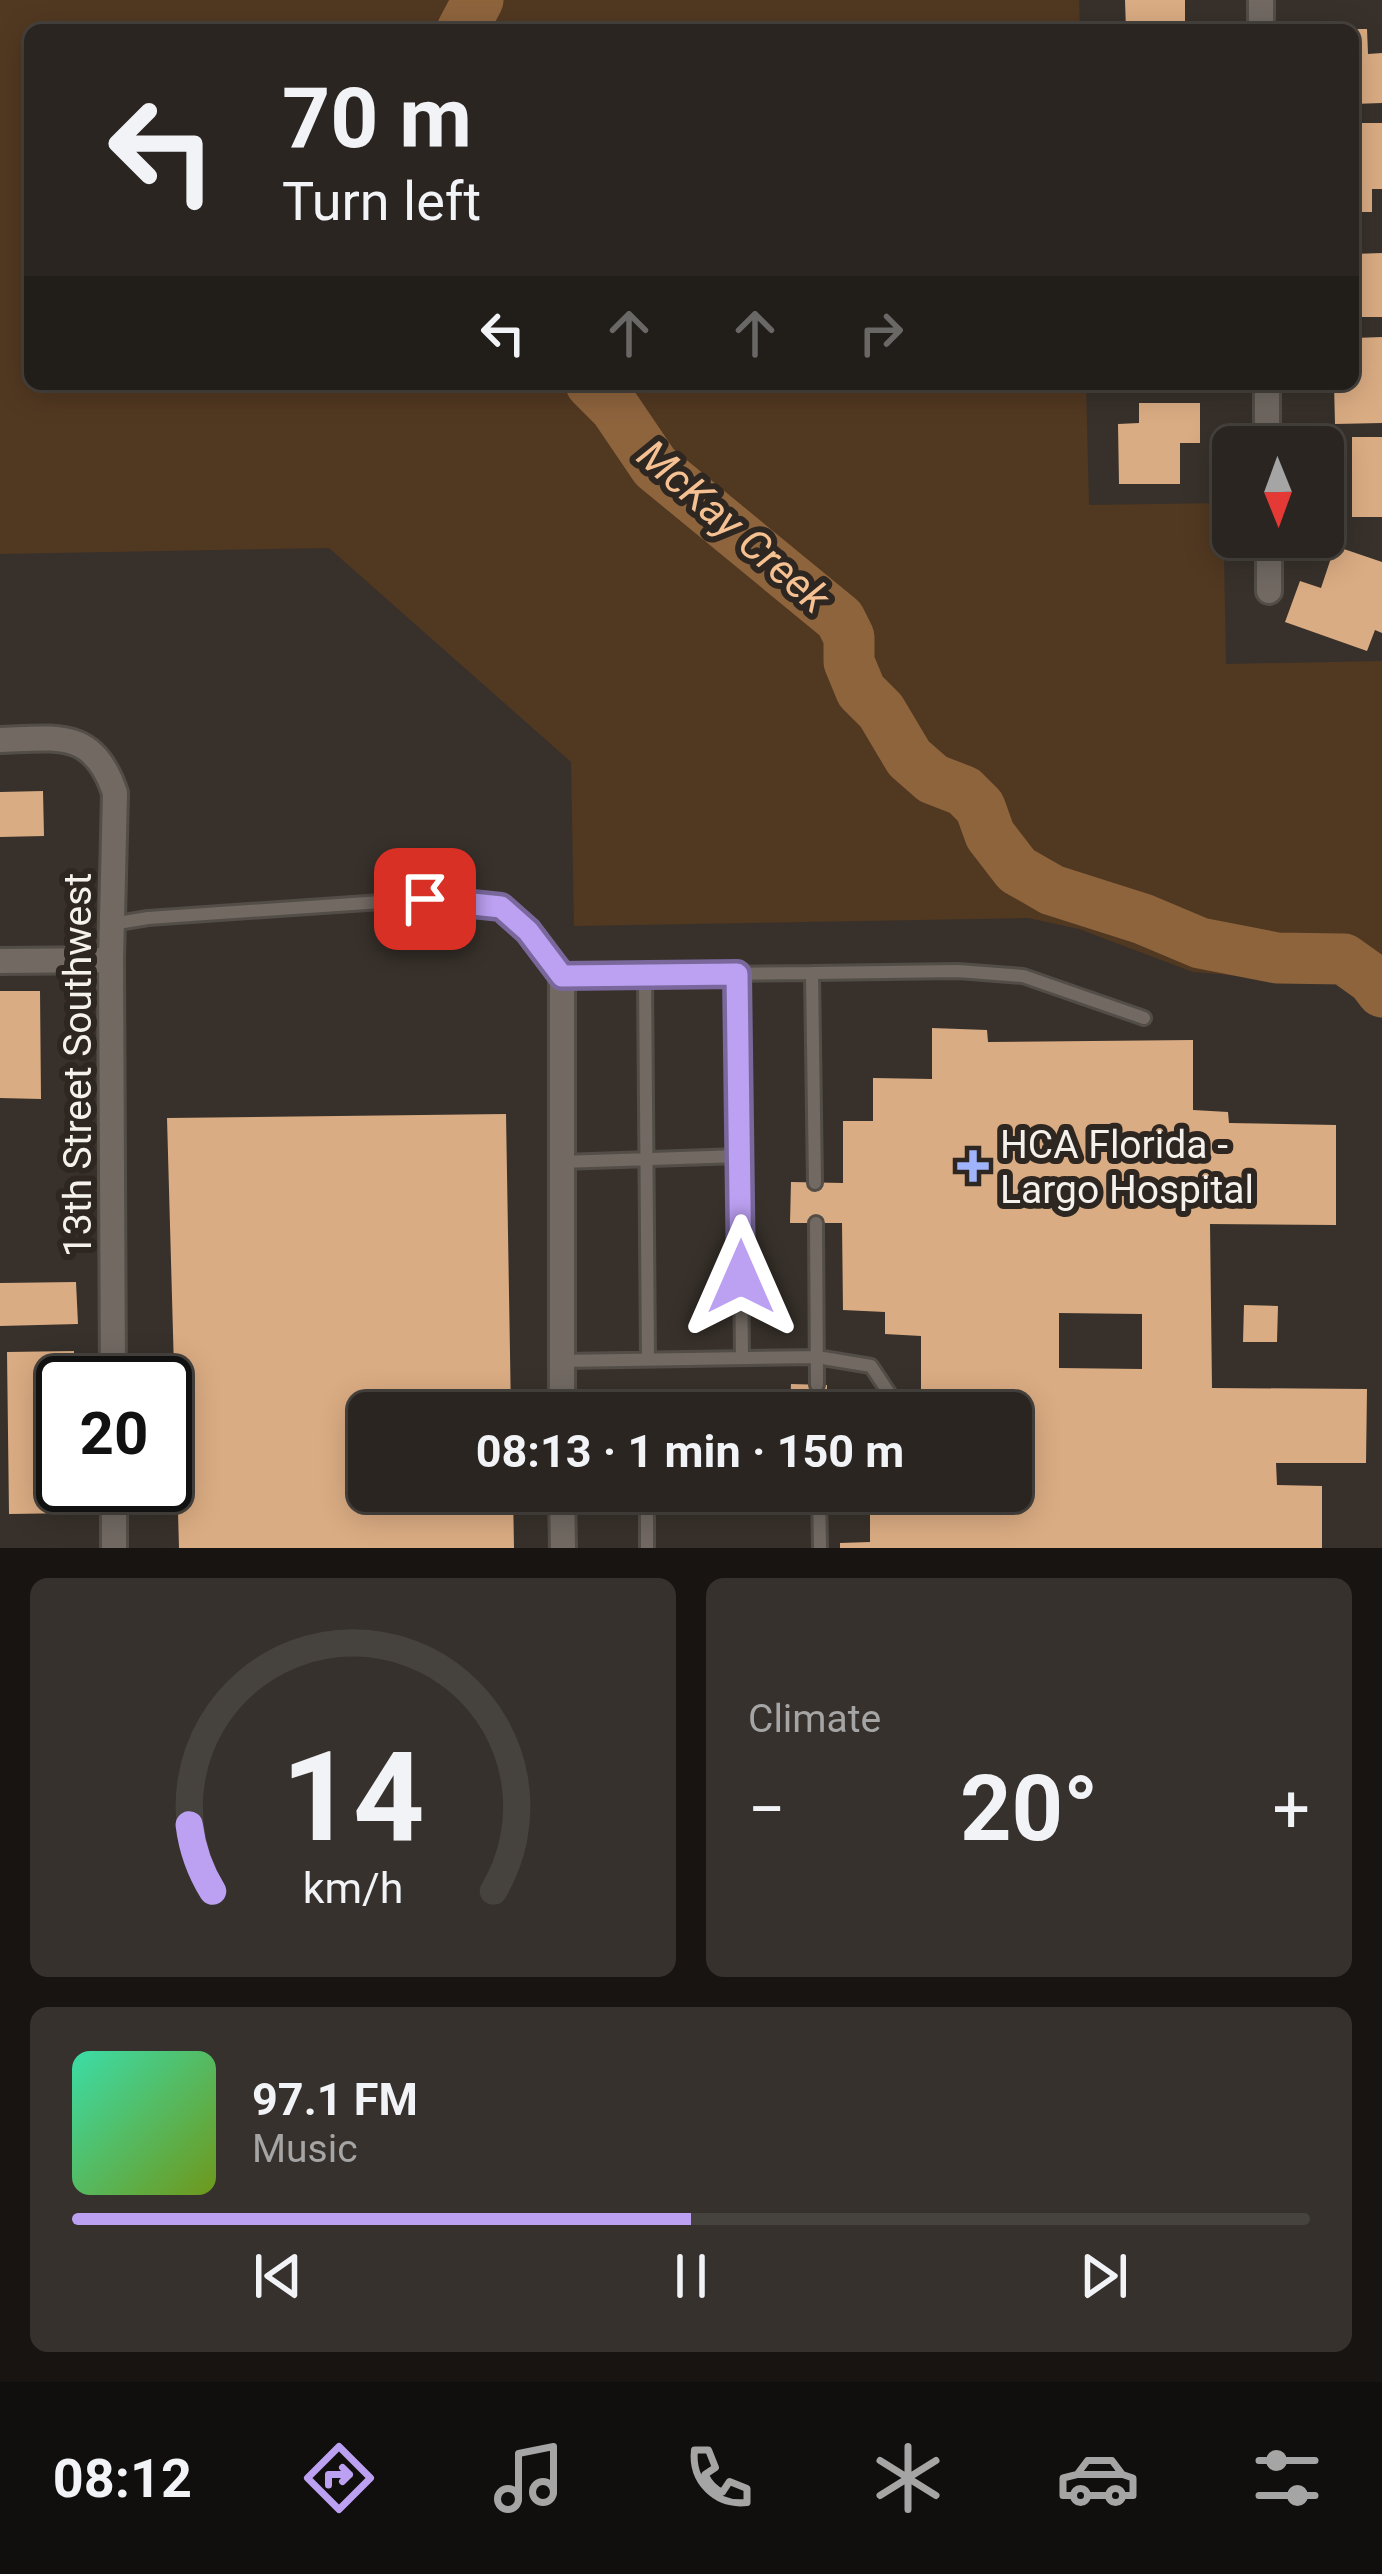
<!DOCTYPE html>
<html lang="en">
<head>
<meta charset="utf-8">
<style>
	:root { --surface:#2a2520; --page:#36312d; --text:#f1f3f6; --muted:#a5a5a5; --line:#46423e; --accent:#bca0f2 }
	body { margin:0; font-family:Roboto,sans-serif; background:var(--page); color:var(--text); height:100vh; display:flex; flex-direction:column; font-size:45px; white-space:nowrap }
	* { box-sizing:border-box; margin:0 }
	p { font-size:39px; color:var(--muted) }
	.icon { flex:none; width:66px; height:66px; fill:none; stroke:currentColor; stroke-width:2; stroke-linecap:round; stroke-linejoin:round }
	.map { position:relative; height:1548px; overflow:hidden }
	.drawer { display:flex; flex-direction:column; gap:30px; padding:30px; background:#171412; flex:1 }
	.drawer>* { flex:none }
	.hud { position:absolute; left:24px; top:24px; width:1335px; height:366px; border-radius:18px; box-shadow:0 6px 30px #0003,0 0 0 3px var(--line); background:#2a2520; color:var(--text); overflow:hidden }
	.needle { width:78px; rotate:179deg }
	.buttons { position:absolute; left:1212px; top:426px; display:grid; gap:24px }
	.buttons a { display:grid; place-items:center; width:132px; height:132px; border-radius:18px; background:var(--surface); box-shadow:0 6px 30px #0003,0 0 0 3px var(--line); font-size:60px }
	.speed { position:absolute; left:36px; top:1356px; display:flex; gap:24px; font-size:60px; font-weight:700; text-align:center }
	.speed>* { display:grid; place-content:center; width:156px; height:156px; border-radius:50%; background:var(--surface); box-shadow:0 6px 30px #0003,0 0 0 3px var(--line); line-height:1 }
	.speed .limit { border:6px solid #111; border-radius:18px; background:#fff; color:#111 }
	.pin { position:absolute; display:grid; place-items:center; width:102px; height:102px; color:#fff; margin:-51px; border-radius:24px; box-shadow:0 6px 18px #0006 }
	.me { position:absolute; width:132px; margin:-66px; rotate:0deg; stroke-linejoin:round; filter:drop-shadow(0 0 9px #0008) }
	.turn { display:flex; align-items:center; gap:42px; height:252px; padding:0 60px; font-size:54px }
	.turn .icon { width:156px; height:156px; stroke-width:2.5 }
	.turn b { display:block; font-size:84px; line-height:102px }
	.lanes { display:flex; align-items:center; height:114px; padding:0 60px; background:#0003; justify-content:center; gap:60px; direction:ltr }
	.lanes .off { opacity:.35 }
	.big { font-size:90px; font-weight:700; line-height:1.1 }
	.drawer .tile { flex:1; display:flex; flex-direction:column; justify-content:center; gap:18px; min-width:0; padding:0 42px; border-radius:18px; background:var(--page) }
	.drawer .dial { align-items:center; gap:0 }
	.dial svg { height:312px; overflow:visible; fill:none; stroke:var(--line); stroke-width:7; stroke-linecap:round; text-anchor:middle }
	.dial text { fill:var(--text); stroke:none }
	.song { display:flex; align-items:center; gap:36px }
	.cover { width:144px; height:144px; border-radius:18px; background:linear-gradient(135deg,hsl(160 70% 55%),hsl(80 70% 35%)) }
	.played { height:12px; border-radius:6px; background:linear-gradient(90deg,var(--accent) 50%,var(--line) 50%) }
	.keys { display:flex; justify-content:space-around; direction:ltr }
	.heat { display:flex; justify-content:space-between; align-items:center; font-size:66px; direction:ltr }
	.drawer .tiles { flex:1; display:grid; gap:30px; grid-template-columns:1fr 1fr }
	.tile:last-child { grid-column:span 2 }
	.trip { position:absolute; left:348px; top:1392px; width:684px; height:120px; border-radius:18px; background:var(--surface); box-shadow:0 6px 30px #0003,0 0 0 3px var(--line); font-weight:700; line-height:120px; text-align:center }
	.menu { display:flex; height:192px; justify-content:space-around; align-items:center; background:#110f0d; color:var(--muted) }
	.menu .icon { width:84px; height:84px }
	.menu .active { color:var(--accent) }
	.menu b { font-size:54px; color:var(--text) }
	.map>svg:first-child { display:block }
</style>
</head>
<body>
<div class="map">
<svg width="1382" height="1548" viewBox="0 0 1382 1548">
	<rect width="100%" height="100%" fill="#38312b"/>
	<path fill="#513821" d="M 0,0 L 1079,0 L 1080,30 L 30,30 L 30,384 L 1086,384 L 1089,505 L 1223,503 L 1226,664 L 1382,661 L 1382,974 L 1253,977 L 1193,972 L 1079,929 L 1028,918 L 574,926 L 571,762 L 329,548 L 0,554 Z"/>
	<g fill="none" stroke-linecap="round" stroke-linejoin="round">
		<path stroke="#8e643d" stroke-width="51" d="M 462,30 L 478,0
			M 591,384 L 615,408 L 655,467 L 840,619 L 849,637 L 849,662 L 861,691 L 881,711 L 909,758 L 933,779 L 964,791 L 980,807 L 990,835 L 1017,870 L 1052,890 L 1143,919 L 1200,943 L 1277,958 L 1344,959 L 1372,979 L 1382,992"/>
	</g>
	<path fill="#daac83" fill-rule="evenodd" d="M 1125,0 L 1185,0 L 1185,30 L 1126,30 Z
		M 1353,29 L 1367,29 L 1368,54 L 1382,53 L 1382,103 L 1353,104 Z
		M 1353,123 L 1382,123 L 1382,189 L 1372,189 L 1372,212 L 1353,212 Z
		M 1382,253 L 1382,317 L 1353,317 L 1353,254 Z
		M 1382,337 L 1382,423 L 1335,424 L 1334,384 L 1356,381 L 1354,338 Z
		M 1139,403 L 1200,403 L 1200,443 L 1180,443 L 1180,484 L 1119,484 L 1118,424 L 1139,423 Z
		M 1352,437 L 1382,437 L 1382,517 L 1352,517 Z
		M 1335,546 L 1382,562 L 1382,633 L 1375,630 L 1367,651 L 1285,622 L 1300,581 L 1321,588 Z
		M 43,791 L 44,836 L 0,837 L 0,792 Z
		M 0,991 L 40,991 L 41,1099 L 0,1098 Z
		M 932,1028 L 987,1030 L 988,1042 L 1193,1040 L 1193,1110 L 1228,1112 L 1229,1123 L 1336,1125 L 1336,1225 L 1210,1224 L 1212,1388 L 1367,1389 L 1366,1463 L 1276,1463 L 1277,1485 L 1322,1486 L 1322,1548 L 840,1548 L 840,1543 L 870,1542 L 870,1502 L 923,1502 L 923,1491 L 1011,1491 L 1011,1413 L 790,1413 L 791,1384 L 827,1385 L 827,1401 L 839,1401 L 840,1396 L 921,1397 L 921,1336 L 885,1334 L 885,1312 L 843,1310 L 842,1223 L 790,1223 L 791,1182 L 843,1183 L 843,1121 L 873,1121 L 873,1078 L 932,1079 ZM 1059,1313 L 1142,1314 L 1142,1369 L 1059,1368 Z
		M 506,1114 L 511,1413 L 369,1413 L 369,1491 L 513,1491 L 514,1548 L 179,1548 L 167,1118 Z
		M 76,1282 L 78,1324 L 0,1326 L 0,1283 Z
		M 1244,1305 L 1278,1306 L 1277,1342 L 1243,1342 Z
		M 74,1351 L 74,1383 L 63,1383 L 63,1485 L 76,1485 L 76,1513 L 9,1514 L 7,1352 Z"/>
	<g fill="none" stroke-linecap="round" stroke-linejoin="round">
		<defs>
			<path id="lane" d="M 112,924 L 148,918 L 425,899 L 501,907 L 528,931 L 562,976 L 812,973 L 815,1183
				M 812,973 L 958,971 L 1023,976 L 1144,1018
				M 737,974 L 740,1156
				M 645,975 L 648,1359
				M 561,1162 L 740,1156 L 742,1358
				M 816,1223 L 817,1385
				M 562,1361 L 817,1357 L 871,1366 L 891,1396
				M 819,1491 L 820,1548
				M 647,1504 L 647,1548
				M 563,1505 L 819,1501 L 857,1491"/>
			<path id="street" d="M 1261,0 L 1261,30
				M 1267,384 L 1267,447
				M 1269,537 L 1269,591
				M 0,740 C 58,738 94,729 115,793 L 111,960 L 113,1383
				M 0,961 L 111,960
				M 562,1413 L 562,976
				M 114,1485 L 114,1548
				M 562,1491 L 563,1548"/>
		</defs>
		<use href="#lane" stroke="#534d48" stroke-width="18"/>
		<use href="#street" stroke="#534d48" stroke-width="30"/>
		<use href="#lane" stroke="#716962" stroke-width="12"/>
		<use href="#street" stroke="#716962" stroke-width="24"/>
	</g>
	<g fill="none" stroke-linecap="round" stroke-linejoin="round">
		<defs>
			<path id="route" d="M 425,899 L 501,907 L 528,931 L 562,976 L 737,974 L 741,1277"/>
		</defs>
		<use href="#route" stroke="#7a689d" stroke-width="30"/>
		<use href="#route" stroke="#bca0f2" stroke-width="21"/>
	</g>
	<path fill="#a0b3fd" stroke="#2e2721" stroke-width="4.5" d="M967 1148h12v12h12v12h-12v12h-12v-12h-12v-12h12z"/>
	<g text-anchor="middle" stroke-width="12" stroke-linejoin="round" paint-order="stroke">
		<g font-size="39" fill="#f5f1ed" stroke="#2e2721">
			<text transform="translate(77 1065) rotate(-90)" y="14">13th Street Southwest</text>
		</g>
		<g font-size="39" fill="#f5f1ed" stroke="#2e2721" text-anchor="start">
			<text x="1000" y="1158">HCA Florida -<tspan x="1000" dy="45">Largo Hospital</tspan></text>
		</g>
		<g font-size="42" font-style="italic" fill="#f6c192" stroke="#2e2721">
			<text transform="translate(734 526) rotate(41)" y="15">McKay Creek</text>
		</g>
	</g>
</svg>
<div class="buttons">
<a><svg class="needle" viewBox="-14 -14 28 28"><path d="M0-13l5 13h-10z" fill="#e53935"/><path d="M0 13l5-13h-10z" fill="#a5a5a5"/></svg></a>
</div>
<div class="speed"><div class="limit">20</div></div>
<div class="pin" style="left:425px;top:899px;background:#d93025"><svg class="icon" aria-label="arrive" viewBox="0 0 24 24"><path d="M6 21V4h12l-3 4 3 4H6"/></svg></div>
<svg class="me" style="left:741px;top:1277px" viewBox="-20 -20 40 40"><path d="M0-17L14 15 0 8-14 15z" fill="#bca0f2" stroke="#fff" stroke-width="4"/></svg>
<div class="trip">08:13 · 1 min · 150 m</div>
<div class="hud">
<div class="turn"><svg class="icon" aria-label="left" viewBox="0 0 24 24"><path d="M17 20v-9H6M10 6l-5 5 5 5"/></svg><div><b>70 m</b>Turn left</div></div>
<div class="lanes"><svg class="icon" aria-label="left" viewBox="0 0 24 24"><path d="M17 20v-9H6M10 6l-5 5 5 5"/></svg><svg class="icon off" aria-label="ahead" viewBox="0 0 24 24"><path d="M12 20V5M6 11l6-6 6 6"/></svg><svg class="icon off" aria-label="ahead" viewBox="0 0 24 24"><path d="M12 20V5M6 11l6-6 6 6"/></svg><svg class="icon off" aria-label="right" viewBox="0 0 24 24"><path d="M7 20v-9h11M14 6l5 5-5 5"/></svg></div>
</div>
</div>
<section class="drawer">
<div class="tiles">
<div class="tile dial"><svg viewBox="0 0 100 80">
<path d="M14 69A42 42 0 1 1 86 69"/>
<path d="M14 69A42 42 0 0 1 8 52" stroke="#bca0f2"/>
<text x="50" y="56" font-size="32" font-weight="700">14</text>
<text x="50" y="72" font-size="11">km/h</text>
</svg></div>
<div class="tile"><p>Climate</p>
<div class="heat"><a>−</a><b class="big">20°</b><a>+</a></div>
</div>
<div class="tile">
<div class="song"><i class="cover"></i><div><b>97.1 FM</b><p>Music</p></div></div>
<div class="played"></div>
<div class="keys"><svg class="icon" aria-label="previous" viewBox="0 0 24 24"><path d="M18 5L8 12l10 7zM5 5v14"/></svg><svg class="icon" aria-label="pause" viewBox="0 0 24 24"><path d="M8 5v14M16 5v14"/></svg><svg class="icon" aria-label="next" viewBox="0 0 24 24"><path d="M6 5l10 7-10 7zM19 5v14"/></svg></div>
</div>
</div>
</section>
<nav class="menu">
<b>08:12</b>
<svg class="icon active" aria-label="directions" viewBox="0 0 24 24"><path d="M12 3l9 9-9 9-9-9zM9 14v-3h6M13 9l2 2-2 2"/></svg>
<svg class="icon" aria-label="music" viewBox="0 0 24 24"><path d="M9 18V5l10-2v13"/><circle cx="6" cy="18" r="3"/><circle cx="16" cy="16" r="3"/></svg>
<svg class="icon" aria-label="phone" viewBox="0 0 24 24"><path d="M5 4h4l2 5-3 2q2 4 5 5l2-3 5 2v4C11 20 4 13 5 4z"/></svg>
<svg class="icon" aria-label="climate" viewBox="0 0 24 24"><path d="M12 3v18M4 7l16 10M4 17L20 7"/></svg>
<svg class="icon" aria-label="car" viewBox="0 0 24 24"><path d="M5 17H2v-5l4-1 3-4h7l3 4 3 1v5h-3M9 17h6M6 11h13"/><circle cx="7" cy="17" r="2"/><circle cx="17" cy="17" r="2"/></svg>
<svg class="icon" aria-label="filters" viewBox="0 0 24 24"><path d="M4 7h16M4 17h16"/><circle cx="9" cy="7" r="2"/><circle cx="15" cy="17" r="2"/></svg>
</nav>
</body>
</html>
